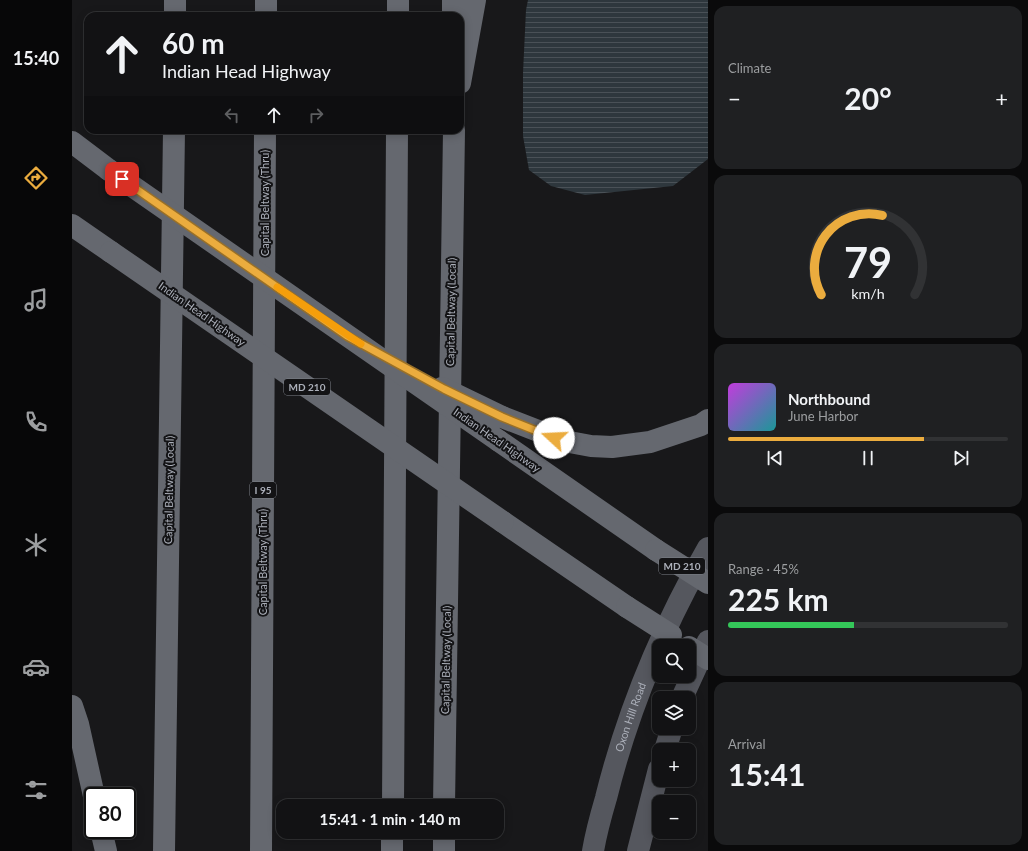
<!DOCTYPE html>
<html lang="en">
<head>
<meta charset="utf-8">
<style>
	:root { --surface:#121214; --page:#1f2022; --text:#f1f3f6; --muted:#9c9ea0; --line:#313234; --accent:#ebac3e }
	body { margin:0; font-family:Lato,sans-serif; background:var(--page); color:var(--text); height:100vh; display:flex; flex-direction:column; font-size:15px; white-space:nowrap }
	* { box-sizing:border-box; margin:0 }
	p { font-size:13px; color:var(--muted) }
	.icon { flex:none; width:22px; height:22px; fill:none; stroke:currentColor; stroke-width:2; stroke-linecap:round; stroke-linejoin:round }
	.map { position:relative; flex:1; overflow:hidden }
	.panel { display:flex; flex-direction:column; gap:6px; padding:6px; background:#0a0a0b; width:320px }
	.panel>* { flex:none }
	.hud { position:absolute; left:12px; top:12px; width:380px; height:122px; border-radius:12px; box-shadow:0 2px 10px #0003,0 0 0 1px var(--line); background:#121214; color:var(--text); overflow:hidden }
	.tools { position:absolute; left:580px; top:639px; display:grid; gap:8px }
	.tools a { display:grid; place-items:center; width:44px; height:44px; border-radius:8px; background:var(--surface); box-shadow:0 2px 10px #0003,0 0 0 1px var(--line); font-size:20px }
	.speed { position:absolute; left:12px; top:787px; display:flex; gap:8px; font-size:20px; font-weight:700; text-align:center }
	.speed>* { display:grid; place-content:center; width:52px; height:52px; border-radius:50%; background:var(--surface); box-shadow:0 2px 10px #0003,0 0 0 1px var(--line); line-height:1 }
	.speed .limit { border:2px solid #111; border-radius:6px; background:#fff; color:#111 }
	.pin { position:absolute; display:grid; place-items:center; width:34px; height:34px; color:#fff; margin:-17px; border-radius:8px; box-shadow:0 2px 6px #0006 }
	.me { position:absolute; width:44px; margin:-22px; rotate:290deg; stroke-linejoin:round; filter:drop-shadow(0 0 3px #0008) }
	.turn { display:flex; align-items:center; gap:14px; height:84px; padding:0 12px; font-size:18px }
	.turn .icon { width:52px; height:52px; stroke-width:2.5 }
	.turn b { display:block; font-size:28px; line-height:34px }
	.lanes { display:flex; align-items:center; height:38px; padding:0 12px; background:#0003; justify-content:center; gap:20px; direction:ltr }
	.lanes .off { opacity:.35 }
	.big { font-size:30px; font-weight:700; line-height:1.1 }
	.panel .tile { flex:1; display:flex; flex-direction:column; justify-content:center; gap:6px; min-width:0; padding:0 14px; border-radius:12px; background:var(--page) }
	.panel .dial { align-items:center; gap:0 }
	.dial svg { height:104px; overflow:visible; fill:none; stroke:var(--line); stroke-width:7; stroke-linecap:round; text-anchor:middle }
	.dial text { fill:var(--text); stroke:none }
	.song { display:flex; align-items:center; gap:12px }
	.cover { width:48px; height:48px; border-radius:6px; background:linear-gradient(135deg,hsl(290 70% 55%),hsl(180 70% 35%)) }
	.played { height:4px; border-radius:2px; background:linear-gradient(90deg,var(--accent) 70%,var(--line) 70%) }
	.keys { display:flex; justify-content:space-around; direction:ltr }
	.heat { display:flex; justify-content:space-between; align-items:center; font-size:22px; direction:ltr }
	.charge { height:6px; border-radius:3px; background:linear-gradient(90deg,#34c759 45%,var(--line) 0) }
	.trip { position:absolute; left:204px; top:799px; width:228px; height:40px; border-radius:12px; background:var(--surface); box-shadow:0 2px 10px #0003,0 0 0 1px var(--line); font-weight:700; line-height:40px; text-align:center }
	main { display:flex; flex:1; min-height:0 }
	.tab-bar { display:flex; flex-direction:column; width:72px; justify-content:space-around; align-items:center; background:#070708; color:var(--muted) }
	.tab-bar .icon { width:28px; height:28px }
	.tab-bar .current { color:var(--accent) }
	.tab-bar b { font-size:18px; color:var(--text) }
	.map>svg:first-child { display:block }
</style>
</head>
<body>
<main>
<nav class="tab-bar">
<b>15:40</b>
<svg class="icon current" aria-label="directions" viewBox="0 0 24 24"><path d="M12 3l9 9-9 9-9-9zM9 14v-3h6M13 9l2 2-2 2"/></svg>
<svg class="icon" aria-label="music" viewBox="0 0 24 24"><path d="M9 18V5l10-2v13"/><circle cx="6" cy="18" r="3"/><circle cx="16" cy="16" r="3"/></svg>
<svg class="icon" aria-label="phone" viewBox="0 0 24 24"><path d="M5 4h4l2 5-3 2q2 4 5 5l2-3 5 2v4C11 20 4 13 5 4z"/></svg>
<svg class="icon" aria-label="climate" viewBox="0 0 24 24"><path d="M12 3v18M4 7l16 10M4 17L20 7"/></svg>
<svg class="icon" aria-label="car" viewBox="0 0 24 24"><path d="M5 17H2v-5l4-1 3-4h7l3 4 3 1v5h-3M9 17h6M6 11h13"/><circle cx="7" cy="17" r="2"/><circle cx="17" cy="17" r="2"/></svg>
<svg class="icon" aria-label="filters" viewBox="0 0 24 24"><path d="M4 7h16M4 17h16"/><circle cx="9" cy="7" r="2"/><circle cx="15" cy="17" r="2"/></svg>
</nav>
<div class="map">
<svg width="636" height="851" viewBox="0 0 636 851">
	<defs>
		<pattern id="water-rules" width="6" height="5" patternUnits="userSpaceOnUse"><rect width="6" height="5" fill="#2e373d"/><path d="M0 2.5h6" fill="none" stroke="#4a5157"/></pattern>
	</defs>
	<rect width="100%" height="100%" fill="#18181a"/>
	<path fill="url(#water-rules)" d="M 456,0 L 636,0 L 636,159 L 601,186 L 513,195 L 479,186 L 457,170 L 451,136 L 451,73 L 454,10 Z"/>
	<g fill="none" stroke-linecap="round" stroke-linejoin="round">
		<g stroke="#55575e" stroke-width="22">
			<path d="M 610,698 L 636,641"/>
			<path d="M 593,750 L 600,728"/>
			<path id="s1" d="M 521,851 C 524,833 529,815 534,798 C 556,709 590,628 636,548"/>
			<path d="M 566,851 L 587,769"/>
		</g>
		<path stroke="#65686f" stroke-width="22" d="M 381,0 L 381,16
			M 103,16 L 103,0
			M 194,16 L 194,0
			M 326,16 L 326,0
			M 388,83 L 403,0
			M 0,142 L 37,170
			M 0,225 L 39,252
			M 430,417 L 492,441 L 519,446 L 540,447 L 578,442 L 629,425 L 636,420
			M 427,441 L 584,550
			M 431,522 L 555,607
			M 0,706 L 6,724 L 22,796
			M 321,806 L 325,130
			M 372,806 L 382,130
			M 29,830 L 34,851
			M 92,851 L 102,130
			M 189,851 L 193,130
			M 320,851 L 320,832
			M 372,851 L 372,832"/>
		<path stroke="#65686f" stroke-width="22" d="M 37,170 L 427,441
			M 39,252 L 431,522
			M 370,388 L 430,417
			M 584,550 L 636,583
			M 555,607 L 599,635
			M 617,647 L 636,659"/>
	</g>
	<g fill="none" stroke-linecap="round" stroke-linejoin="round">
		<defs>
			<path id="route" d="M 50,179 L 275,336 L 372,389 L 430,417 L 482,438"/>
		</defs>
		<use href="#route" stroke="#997028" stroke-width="10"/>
		<use href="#route" stroke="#ebac3e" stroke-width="7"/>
		<path stroke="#f59e0b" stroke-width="7" d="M 205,287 L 289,344"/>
	</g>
	<g text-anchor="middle" stroke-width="4" stroke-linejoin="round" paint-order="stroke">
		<g fill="#131315" stroke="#7d8088" stroke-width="1">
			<rect x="212" y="379" width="46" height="16" rx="3"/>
			<rect x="178" y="482" width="26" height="16" rx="3"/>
			<rect x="587" y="558" width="46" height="16" rx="3"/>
		</g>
		<g font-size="10" font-weight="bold" fill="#abafb9">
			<text x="235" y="391">MD 210</text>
			<text x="191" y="494">I 95</text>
			<text x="610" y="570">MD 210</text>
		</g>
		<g font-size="11" fill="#abafb9" stroke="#131315">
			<text transform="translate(193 203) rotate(-90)" y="4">Capital Beltway (Thru)</text>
			<text transform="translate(379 312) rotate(-89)" y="4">Capital Beltway (Local)</text>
			<text transform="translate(130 314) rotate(35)" y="4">Indian Head Highway</text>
			<text transform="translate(425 440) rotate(35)" y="4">Indian Head Highway</text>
			<text transform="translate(97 490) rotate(-89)" y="4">Capital Beltway (Local)</text>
			<text transform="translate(191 562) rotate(-90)" y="4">Capital Beltway (Thru)</text>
			<text transform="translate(374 660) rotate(-89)" y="4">Capital Beltway (Local)</text>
			<text dy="4" stroke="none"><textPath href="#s1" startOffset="139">Oxon Hill Road</textPath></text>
		</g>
	</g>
</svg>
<div class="tools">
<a><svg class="icon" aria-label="search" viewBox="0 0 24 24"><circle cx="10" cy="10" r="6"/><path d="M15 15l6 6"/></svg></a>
<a><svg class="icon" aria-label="layers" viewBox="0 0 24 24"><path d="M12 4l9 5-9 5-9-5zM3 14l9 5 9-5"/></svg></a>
<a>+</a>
<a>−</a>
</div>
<div class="speed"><div class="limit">80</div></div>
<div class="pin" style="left:50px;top:179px;background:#d93025"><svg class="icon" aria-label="arrive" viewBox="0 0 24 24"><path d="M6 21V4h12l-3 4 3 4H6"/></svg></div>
<svg class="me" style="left:482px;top:438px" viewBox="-20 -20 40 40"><circle r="19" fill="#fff"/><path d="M0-13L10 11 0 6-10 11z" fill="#ebac3e"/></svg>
<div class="trip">15:41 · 1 min · 140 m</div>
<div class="hud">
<div class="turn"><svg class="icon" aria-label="ahead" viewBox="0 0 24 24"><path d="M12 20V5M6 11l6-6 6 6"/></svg><div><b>60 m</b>Indian Head Highway</div></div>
<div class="lanes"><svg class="icon off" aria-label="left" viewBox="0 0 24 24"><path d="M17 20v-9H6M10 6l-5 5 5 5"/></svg><svg class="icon" aria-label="ahead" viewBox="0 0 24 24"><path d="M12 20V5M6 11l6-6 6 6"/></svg><svg class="icon off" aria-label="right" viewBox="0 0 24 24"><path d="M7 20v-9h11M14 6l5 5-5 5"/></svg></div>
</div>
</div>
<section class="panel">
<div class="tile"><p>Climate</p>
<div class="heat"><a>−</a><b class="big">20°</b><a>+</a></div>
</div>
<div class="tile dial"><svg viewBox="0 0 100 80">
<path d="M14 69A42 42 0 1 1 86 69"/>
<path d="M14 69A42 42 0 0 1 61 8" stroke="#ebac3e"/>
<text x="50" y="56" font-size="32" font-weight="700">79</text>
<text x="50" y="72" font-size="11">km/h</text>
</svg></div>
<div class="tile">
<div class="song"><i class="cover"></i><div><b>Northbound</b><p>June Harbor</p></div></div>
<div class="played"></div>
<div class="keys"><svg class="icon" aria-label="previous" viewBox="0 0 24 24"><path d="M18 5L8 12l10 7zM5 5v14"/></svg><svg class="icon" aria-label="pause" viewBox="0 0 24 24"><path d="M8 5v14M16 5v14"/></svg><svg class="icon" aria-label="next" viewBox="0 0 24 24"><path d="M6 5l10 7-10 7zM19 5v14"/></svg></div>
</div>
<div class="tile"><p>Range · 45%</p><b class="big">225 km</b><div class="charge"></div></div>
<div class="tile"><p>Arrival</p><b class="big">15:41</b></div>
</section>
</main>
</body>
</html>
